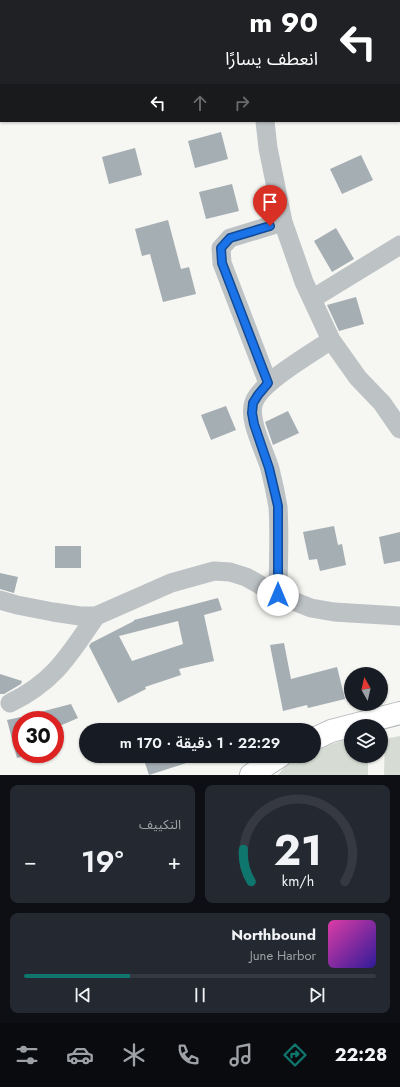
<!DOCTYPE html>
<html lang="ar">
<head>
<meta charset="utf-8">
<style>
	:root { --surface:#171b24; --page:#242831; --text:#f1f3f6; --muted:#9ea1a6; --line:#363941; --accent:#0f766e }
	body { margin:0; font-family:Jost,"Noto Sans Arabic",sans-serif; background:var(--page); color:var(--text); direction:rtl; height:100vh; display:flex; flex-direction:column; font-size:15px; white-space:nowrap }
	* { box-sizing:border-box; margin:0 }
	p { font-size:13px; color:var(--muted) }
	.icon { flex:none; width:22px; height:22px; fill:none; stroke:currentColor; stroke-width:2; stroke-linecap:round; stroke-linejoin:round }
	.map { position:relative; height:775px; overflow:hidden; direction:ltr }
	.panel { display:flex; flex-direction:column; gap:10px; padding:10px; background:#0d0f14; flex:1 }
	.panel>* { flex:none }
	.hud { position:absolute; left:0px; top:0px; width:400px; height:122px; box-shadow:0 1px 3px #0004; direction:rtl; background:#202124; color:#fff; overflow:hidden }
	.needle { width:26px; rotate:352deg }
	.fabs { position:absolute; left:344px; top:667px; display:grid; gap:8px }
	.fabs a { display:grid; place-items:center; width:44px; height:44px; border-radius:50%; background:var(--surface); box-shadow:0 1px 3px #0004; font-size:20px }
	.speed { position:absolute; left:12px; top:711px; display:flex; gap:8px; font-size:20px; font-weight:700; text-align:center }
	.speed>* { display:grid; place-content:center; width:52px; height:52px; border-radius:50%; background:var(--surface); box-shadow:0 1px 3px #0004; line-height:1 }
	.speed .limit { border:6px solid #d22; background:#fff; color:#111 }
	.pin { position:absolute; display:grid; place-items:center; width:34px; height:34px; color:#fff; margin:-41px -17px; border-radius:50% 50% 50% 0; rotate:-45deg; box-shadow:0 0 4px #0007 }
	.pin .icon { rotate:45deg }
	.me { position:absolute; width:44px; margin:-22px; rotate:0deg; stroke-linejoin:round; filter:drop-shadow(0 0 3px #0008) }
	.turn { display:flex; align-items:center; gap:14px; height:84px; padding:0 16px; font-size:18px }
	.turn .icon { width:52px; height:52px; stroke-width:2.5 }
	.turn b { display:block; font-size:28px; line-height:34px }
	.lanes { display:flex; align-items:center; height:38px; padding:0 16px; background:#0003; justify-content:center; gap:20px; direction:ltr }
	.lanes .off { opacity:.35 }
	.big { font-size:30px; font-weight:600; line-height:1.1 }
	.panel .widget { flex:1; display:flex; flex-direction:column; justify-content:center; gap:6px; min-width:0; padding:0 14px; border-radius:8px; background:var(--page) }
	.panel .dial { align-items:center; gap:0 }
	.dial svg { height:104px; overflow:visible; fill:none; stroke:var(--line); stroke-width:7; stroke-linecap:round; text-anchor:middle }
	.dial text { fill:var(--text); stroke:none }
	.song { display:flex; align-items:center; gap:12px }
	.cover { width:48px; height:48px; border-radius:6px; background:linear-gradient(135deg,hsl(320 70% 55%),hsl(250 70% 35%)) }
	.played { height:4px; border-radius:2px; background:linear-gradient(90deg,var(--accent) 30%,var(--line) 30%) }
	.keys { display:flex; justify-content:space-around; direction:ltr }
	.heat { display:flex; justify-content:space-between; align-items:center; font-size:22px; direction:ltr }
	.panel .tiles { flex:1; display:grid; gap:10px; grid-template-columns:1fr 1fr }
	.widget:last-child { grid-column:span 2 }
	.trip { position:absolute; left:79px; top:723px; width:242px; height:40px; border-radius:20px; background:var(--surface); box-shadow:0 1px 3px #0004; font-weight:600; line-height:40px; text-align:center; direction:rtl }
	.menu { display:flex; height:64px; justify-content:space-around; align-items:center; background:#090b0e; color:var(--muted) }
	.menu .icon { width:28px; height:28px }
	.menu .selected { color:var(--accent) }
	.menu b { font-size:18px; color:var(--text) }
	.map>svg:first-child { display:block }
</style>
</head>
<body>
<div class="map">
<svg width="400" height="775" viewBox="0 0 400 775">
	<rect width="100%" height="100%" fill="#f6f6f3"/>
	<path fill="#d6dbd3" d="M 400,736 L 400,775 L 384,775 L 385,739 Z
		M 351,737 L 351,756 L 368,756 L 368,775 L 278,775 C 292,758 292,756 314,756 L 314,751 Z"/>
	<path fill="#a5aeb3" fill-rule="evenodd" d="M 221,132 L 228,159 L 195,168 L 188,141 Z
		M 135,148 L 142,175 L 109,184 L 102,157 Z
		M 361,155 L 373,180 L 342,194 L 330,169 Z
		M 232,184 L 239,211 L 206,219 L 199,192 Z
		M 168,220 L 181,269 L 189,267 L 196,294 L 163,302 L 150,254 L 142,256 L 135,229 Z
		M 336,228 L 354,259 L 332,272 L 314,241 Z
		M 356,297 L 364,324 L 339,331 L 327,305 Z
		M 226,406 L 236,430 L 211,440 L 201,415 Z
		M 288,411 L 299,433 L 273,445 L 265,422 Z
		M 334,526 L 338,545 L 342,544 L 346,565 L 320,571 L 317,559 L 309,560 L 303,532 Z
		M 400,532 L 400,561 L 384,564 L 379,537 Z
		M 55,546 L 81,546 L 81,568 L 55,568 Z
		M 0,573 L 18,577 L 14,593 L 0,589 Z
		M 218,598 L 222,610 L 204,615 L 214,661 L 179,669 L 181,675 L 145,687 L 146,689 L 118,703 L 89,646 L 91,643 L 134,621 L 134,620 ZM 178,621 L 183,644 L 132,661 L 119,636 Z
		M 284,643 L 291,679 L 337,667 L 345,699 L 308,708 L 307,705 L 283,711 L 270,645 Z
		M 0,674 L 22,681 L 21,684 L 4,694 L 0,694 Z
		M 71,704 L 78,718 L 55,728 L 55,720 L 26,720 L 25,716 Z
		M 21,717 L 21,757 L 17,758 L 7,720 Z
		M 155,756 L 199,756 L 199,759 L 149,775 L 144,760 Z"/>
	<g fill="none" stroke-linecap="round" stroke-linejoin="round">
		<defs>
			<path id="primary" d="M 314,739 L 331,731 L 400,713
				M 251,775 L 280,756"/>
		</defs>
		<use href="#primary" stroke="#b1b7ba" stroke-width="24"/>
		<path stroke="#bdc2c5" stroke-width="19" d="M 237,0 L 238,1
			M 254,0 L 254,1
			M 265,121 L 268,148 L 283,222 L 304,282 L 331,340 L 358,378 L 382,403 L 400,429
			M 312,299 L 400,245
			M 268,383 L 222,263 L 221,248 L 230,238 L 283,222
			M 278,595 C 278,566 280,536 278,507 C 276,495 273,481 270,469 C 265,451 247,419 254,402 C 261,382 312,353 331,340
			M 0,600 L 17,605 L 53,612 L 80,616 L 96,616 L 171,583 L 214,571 L 230,572 L 246,577 L 278,595 L 311,608 L 334,612 L 400,616
			M 10,703 C 55,681 69,655 96,616"/>
		<use href="#primary" stroke="#fff" stroke-width="22"/>
	</g>
	<g fill="none" stroke-linecap="round" stroke-linejoin="round">
		<defs>
			<path id="route" d="M 270,226 L 230,238 L 221,248 L 222,263 L 268,383 L 258,395 L 253,403 L 252,413 L 254,424 L 269,468 L 278,506 L 278,595"/>
		</defs>
		<use href="#route" stroke="#114b97" stroke-width="10"/>
		<use href="#route" stroke="#1a73e8" stroke-width="7"/>
	</g>
</svg>
<div class="fabs">
<a><svg class="needle" viewBox="-14 -14 28 28"><path d="M0-13l5 13h-10z" fill="#e53935"/><path d="M0 13l5-13h-10z" fill="#9ea1a6"/></svg></a>
<a><svg class="icon" aria-label="layers" viewBox="0 0 24 24"><path d="M12 4l9 5-9 5-9-5zM3 14l9 5 9-5"/></svg></a>
</div>
<div class="speed"><div class="limit">30</div></div>
<div class="pin" style="left:270px;top:226px;background:#d93025"><svg class="icon" aria-label="arrive" viewBox="0 0 24 24"><path d="M6 21V4h12l-3 4 3 4H6"/></svg></div>
<svg class="me" style="left:278px;top:595px" viewBox="-20 -20 40 40"><circle r="19" fill="#fff"/><path d="M0-13L10 11 0 6-10 11z" fill="#1a73e8"/></svg>
<div class="trip">22:29 · 1 دقيقة · 170 m</div>
<div class="hud">
<div class="turn"><svg class="icon" aria-label="left" viewBox="0 0 24 24"><path d="M17 20v-9H6M10 6l-5 5 5 5"/></svg><div><b>90 m</b>انعطف يسارًا</div></div>
<div class="lanes"><svg class="icon" aria-label="left" viewBox="0 0 24 24"><path d="M17 20v-9H6M10 6l-5 5 5 5"/></svg><svg class="icon off" aria-label="ahead" viewBox="0 0 24 24"><path d="M12 20V5M6 11l6-6 6 6"/></svg><svg class="icon off" aria-label="right" viewBox="0 0 24 24"><path d="M7 20v-9h11M14 6l5 5-5 5"/></svg></div>
</div>
</div>
<section class="panel">
<div class="tiles">
<div class="widget dial"><svg viewBox="0 0 100 80">
<path d="M14 69A42 42 0 1 1 86 69"/>
<path d="M14 69A42 42 0 0 1 8 44" stroke="#0f766e"/>
<text x="50" y="56" font-size="32" font-weight="700">21</text>
<text x="50" y="72" font-size="11">km/h</text>
</svg></div>
<div class="widget"><p>التكييف</p>
<div class="heat"><a>−</a><b class="big">19°</b><a>+</a></div>
</div>
<div class="widget">
<div class="song"><i class="cover"></i><div><b>Northbound</b><p>June Harbor</p></div></div>
<div class="played"></div>
<div class="keys"><svg class="icon" aria-label="previous" viewBox="0 0 24 24"><path d="M18 5L8 12l10 7zM5 5v14"/></svg><svg class="icon" aria-label="pause" viewBox="0 0 24 24"><path d="M8 5v14M16 5v14"/></svg><svg class="icon" aria-label="next" viewBox="0 0 24 24"><path d="M6 5l10 7-10 7zM19 5v14"/></svg></div>
</div>
</div>
</section>
<nav class="menu">
<b>22:28</b>
<svg class="icon selected" aria-label="directions" viewBox="0 0 24 24"><path d="M12 3l9 9-9 9-9-9zM9 14v-3h6M13 9l2 2-2 2"/></svg>
<svg class="icon" aria-label="music" viewBox="0 0 24 24"><path d="M9 18V5l10-2v13"/><circle cx="6" cy="18" r="3"/><circle cx="16" cy="16" r="3"/></svg>
<svg class="icon" aria-label="phone" viewBox="0 0 24 24"><path d="M5 4h4l2 5-3 2q2 4 5 5l2-3 5 2v4C11 20 4 13 5 4z"/></svg>
<svg class="icon" aria-label="climate" viewBox="0 0 24 24"><path d="M12 3v18M4 7l16 10M4 17L20 7"/></svg>
<svg class="icon" aria-label="car" viewBox="0 0 24 24"><path d="M5 17H2v-5l4-1 3-4h7l3 4 3 1v5h-3M9 17h6M6 11h13"/><circle cx="7" cy="17" r="2"/><circle cx="17" cy="17" r="2"/></svg>
<svg class="icon" aria-label="filters" viewBox="0 0 24 24"><path d="M4 7h16M4 17h16"/><circle cx="9" cy="7" r="2"/><circle cx="15" cy="17" r="2"/></svg>
</nav>
</body>
</html>
